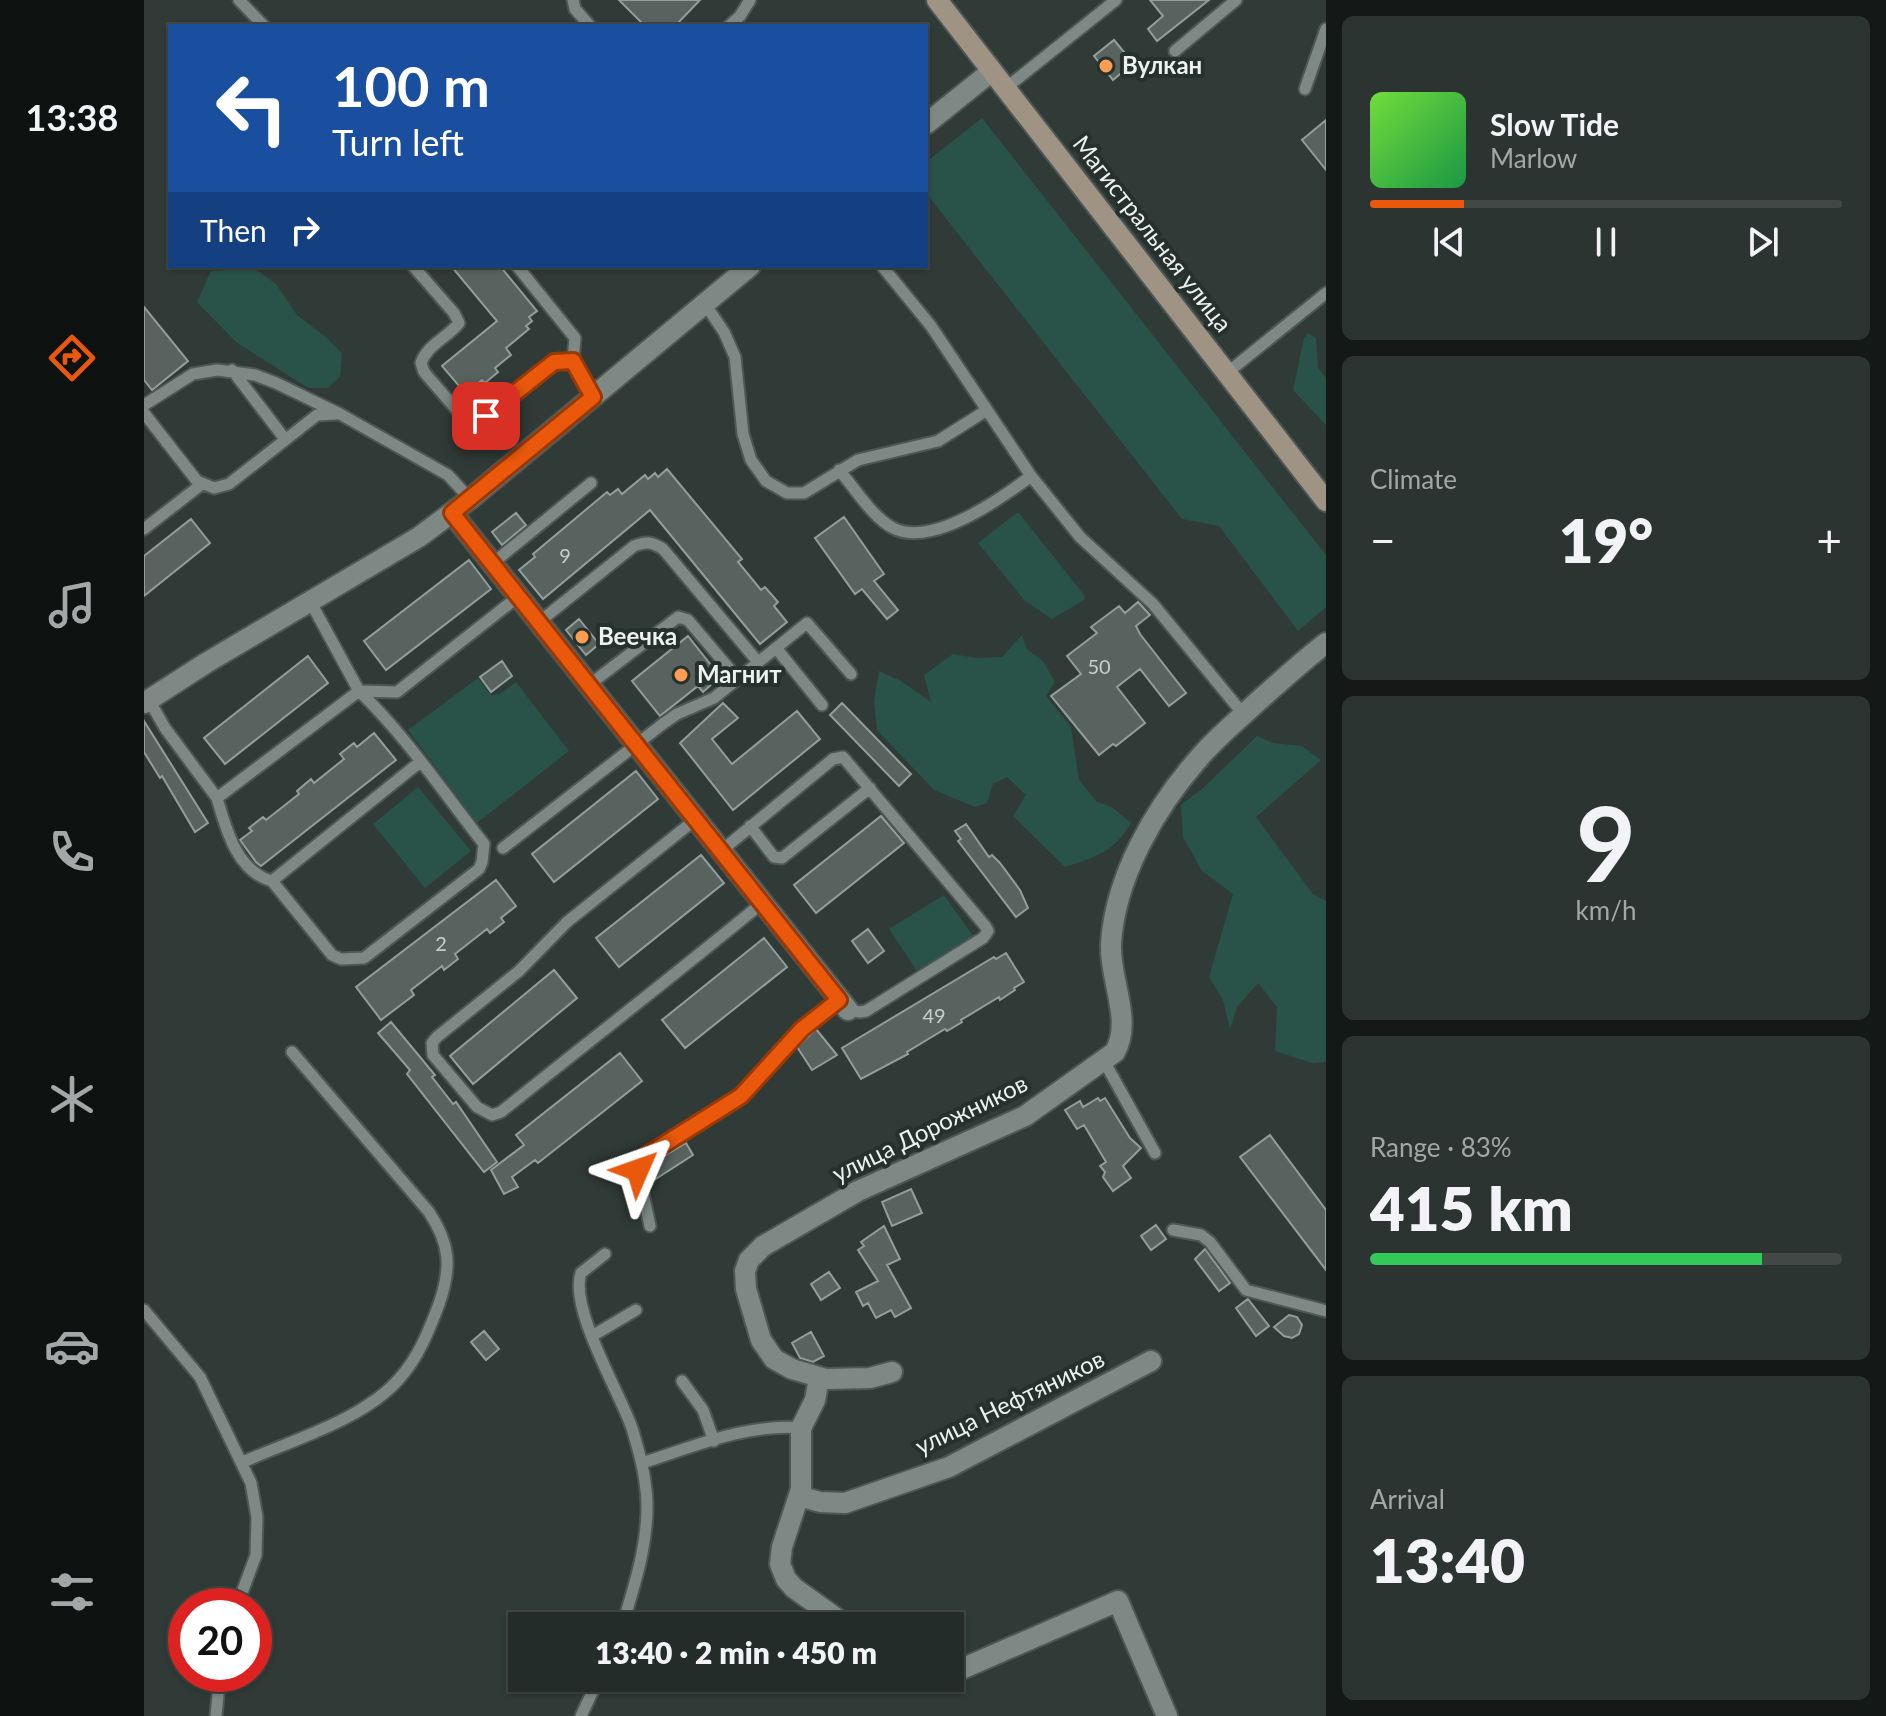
<!DOCTYPE html>
<html lang="en">
<head>
<meta charset="utf-8">
<style>
	:root { --surface:#242c29; --page:#2c3431; --text:#f1f3f6; --muted:#a3a7a8; --line:#414846; --accent:#ea580c }
	body { margin:0; font-family:Lato,sans-serif; background:var(--page); color:var(--text); height:100vh; display:flex; flex-direction:column; font-size:30px; white-space:nowrap }
	* { box-sizing:border-box; margin:0 }
	p { font-size:26px; color:var(--muted) }
	.icon { flex:none; width:44px; height:44px; fill:none; stroke:currentColor; stroke-width:2; stroke-linecap:round; stroke-linejoin:round }
	.map { position:relative; flex:1; overflow:hidden }
	.details { display:flex; flex-direction:column; gap:16px; padding:16px; background:#141817; width:560px }
	.details>* { flex:none }
	.top-card { position:absolute; left:24px; top:24px; width:760px; height:244px; border-radius:0px; box-shadow:0 2px 6px #0004,0 0 0 2px var(--line); background:#1a4fa0; color:#fff; overflow:hidden }
	.speed { position:absolute; left:24px; top:1588px; display:flex; gap:16px; font-size:40px; font-weight:700; text-align:center }
	.speed>* { display:grid; place-content:center; width:104px; height:104px; border-radius:50%; background:var(--surface); box-shadow:0 2px 6px #0004,0 0 0 2px var(--line); line-height:1 }
	.speed .limit { border:12px solid #d22; background:#fff; color:#111 }
	.pin { position:absolute; display:grid; place-items:center; width:68px; height:68px; color:#fff; margin:-34px; border-radius:16px; box-shadow:0 4px 12px #0006 }
	.me { position:absolute; width:88px; margin:-44px; rotate:47deg; stroke-linejoin:round; filter:drop-shadow(0 0 6px #0008) }
	.turn { display:flex; align-items:center; gap:28px; height:168px; padding:0 32px; font-size:36px }
	.turn .icon { width:104px; height:104px; stroke-width:2.5 }
	.turn b { display:block; font-size:56px; line-height:68px }
	.then { display:flex; align-items:center; height:76px; padding:0 32px; background:#0003; gap:16px; font-size:30px }
	.big { font-size:60px; font-weight:800; line-height:1.1 }
	.details .tile { flex:1; display:flex; flex-direction:column; justify-content:center; gap:12px; min-width:0; padding:0 28px; border-radius:12px; background:var(--page) }
	.details .dial { align-items:center; gap:0 }
	.dial b { font-size:104px; line-height:1 }
	.song { display:flex; align-items:center; gap:24px }
	.cover { width:96px; height:96px; border-radius:12px; background:linear-gradient(135deg,hsl(100 70% 55%),hsl(140 70% 35%)) }
	.played { height:8px; border-radius:4px; background:linear-gradient(90deg,var(--accent) 20%,var(--line) 20%) }
	.keys { display:flex; justify-content:space-around; direction:ltr }
	.heat { display:flex; justify-content:space-between; align-items:center; font-size:44px; direction:ltr }
	.charge { height:12px; border-radius:6px; background:linear-gradient(90deg,#34c759 83%,var(--line) 0) }
	.trip { position:absolute; left:364px; top:1612px; width:456px; height:80px; border-radius:0px; background:var(--surface); box-shadow:0 2px 6px #0004,0 0 0 2px var(--line); font-weight:800; line-height:80px; text-align:center }
	main { display:flex; flex:1; min-height:0 }
	.tabs { display:flex; flex-direction:column; width:144px; justify-content:space-around; align-items:center; background:#0e1210; color:var(--muted) }
	.tabs .icon { width:56px; height:56px }
	.tabs .selected { color:var(--accent) }
	.tabs b { font-size:36px; color:var(--text) }
	.map>svg:first-child { display:block }
</style>
</head>
<body>
<main>
<nav class="tabs">
<b>13:38</b>
<svg class="icon selected" aria-label="directions" viewBox="0 0 24 24"><path d="M12 3l9 9-9 9-9-9zM9 14v-3h6M13 9l2 2-2 2"/></svg>
<svg class="icon" aria-label="music" viewBox="0 0 24 24"><path d="M9 18V5l10-2v13"/><circle cx="6" cy="18" r="3"/><circle cx="16" cy="16" r="3"/></svg>
<svg class="icon" aria-label="phone" viewBox="0 0 24 24"><path d="M5 4h4l2 5-3 2q2 4 5 5l2-3 5 2v4C11 20 4 13 5 4z"/></svg>
<svg class="icon" aria-label="climate" viewBox="0 0 24 24"><path d="M12 3v18M4 7l16 10M4 17L20 7"/></svg>
<svg class="icon" aria-label="car" viewBox="0 0 24 24"><path d="M5 17H2v-5l4-1 3-4h7l3 4 3 1v5h-3M9 17h6M6 11h13"/><circle cx="7" cy="17" r="2"/><circle cx="17" cy="17" r="2"/></svg>
<svg class="icon" aria-label="filters" viewBox="0 0 24 24"><path d="M4 7h16M4 17h16"/><circle cx="9" cy="7" r="2"/><circle cx="15" cy="17" r="2"/></svg>
</nav>
<div class="map">
<svg width="1182" height="1716" viewBox="0 0 1182 1716">
	<rect width="100%" height="100%" fill="#303a37"/>
	<path fill="#295249" d="M 838,118 L 1182,555 L 1182,607 L 1154,631 L 1075,526 L 1038,519 L 782,193 L 782,162 Z
		M 110,268 L 132,284 L 153,315 L 183,338 L 198,353 L 196,377 L 184,388 L 164,388 L 92,342 L 53,302 L 67,271 Z
		M 1164,333 L 1172,338 L 1174,368 L 1182,378 L 1182,425 L 1149,390 L 1160,338 Z
		M 874,512 L 941,596 L 940,600 L 908,619 L 881,601 L 834,543 Z
		M 878,635 L 883,649 L 899,661 L 911,682 L 902,696 L 927,727 L 935,780 L 953,802 L 968,807 L 987,823 C 970,852 952,857 921,867 L 869,816 L 882,795 L 863,777 L 849,784 L 843,803 L 831,807 L 790,790 L 733,730 L 730,701 L 735,671 L 757,681 L 787,702 L 780,675 L 809,654 L 832,658 L 858,657 Z
		M 334,678 L 347,695 L 356,694 L 372,682 L 425,751 L 333,823 L 264,730 Z
		M 1113,736 L 1129,743 L 1158,746 L 1177,760 L 1112,817 L 1169,894 L 1182,901 L 1182,1062 L 1168,1063 L 1131,1051 L 1133,1007 L 1114,983 L 1093,1007 L 1086,1030 L 1079,1000 L 1065,977 L 1089,894 L 1058,871 L 1039,837 L 1037,805 L 1059,788 Z
		M 274,787 L 327,851 L 281,888 L 229,824 Z
		M 800,895 L 829,936 L 773,971 L 745,929 Z"/>
	<path fill="#586360" stroke="#929e9b" stroke-width="2" d="M 475,0 L 556,0 L 531,26 L 501,26 Z
		M 1006,0 L 1065,0 L 1013,41 L 1004,29 L 1019,16 Z
		M 970,40 L 989,63 L 969,80 L 950,56 Z
		M 1182,120 L 1182,170 L 1158,140 Z
		M 307,266 L 356,266 L 393,311 L 385,317 L 388,321 L 382,326 L 385,329 L 362,348 L 367,355 L 351,368 L 354,372 L 341,383 L 338,380 L 321,393 L 298,366 L 353,321 Z
		M 0,307 L 44,361 L 8,390 L 0,380 Z
		M 523,469 L 598,559 L 594,562 L 617,590 L 621,587 L 634,602 L 630,606 L 643,622 L 616,644 L 506,510 L 399,599 L 375,570 L 391,557 L 389,554 L 463,492 L 466,495 L 474,489 L 478,494 L 501,475 L 504,479 L 511,473 L 514,477 Z
		M 372,513 L 382,525 L 358,545 L 348,532 Z
		M 700,517 L 740,574 L 730,581 L 754,610 L 743,619 L 718,589 L 711,594 L 671,538 Z
		M 47,519 L 66,543 L 0,596 L 0,556 Z
		M 325,560 L 347,589 L 242,670 L 220,641 Z
		M 994,602 L 1006,615 L 992,626 L 996,634 L 1042,693 L 1025,706 L 996,669 L 973,687 L 1001,723 L 972,746 L 969,744 L 955,755 L 907,696 L 937,674 L 923,656 L 953,633 L 947,627 L 975,606 L 981,613 Z
		M 435,619 L 455,644 L 442,655 L 422,630 Z
		M 544,636 L 567,665 L 569,663 L 579,674 L 559,692 L 554,686 L 516,716 L 488,681 Z
		M 164,656 L 184,683 L 81,764 L 60,738 Z
		M 358,661 L 368,676 L 347,692 L 336,677 Z
		M 579,703 L 594,718 L 568,739 L 588,764 L 653,711 L 676,739 L 589,810 L 536,743 Z
		M 698,703 L 767,774 L 755,786 L 686,715 Z
		M 0,721 L 64,823 L 51,832 L 18,776 L 16,778 L 0,752 Z
		M 230,733 L 252,760 L 117,866 L 112,862 L 96,840 L 108,831 L 105,828 L 119,817 L 122,820 L 155,794 L 153,791 L 167,779 L 170,783 L 200,759 L 196,754 L 210,743 L 213,747 Z
		M 492,771 L 514,799 L 410,882 L 388,854 Z
		M 737,816 L 760,843 L 672,913 L 650,885 Z
		M 822,824 L 845,857 L 848,855 L 856,863 L 876,890 L 884,908 L 872,917 L 814,841 L 817,839 L 811,831 Z
		M 557,855 L 580,883 L 475,967 L 452,938 Z
		M 352,880 L 372,906 L 357,918 L 360,922 L 346,933 L 343,929 L 311,954 L 314,959 L 300,970 L 298,966 L 267,990 L 270,995 L 237,1020 L 212,987 Z
		M 724,929 L 740,951 L 724,963 L 708,941 Z
		M 620,938 L 643,967 L 541,1048 L 518,1020 Z
		M 862,953 L 880,982 L 870,988 L 871,990 L 856,1000 L 855,997 L 817,1020 L 818,1022 L 803,1031 L 801,1029 L 763,1052 L 764,1054 L 717,1079 L 698,1048 L 850,957 L 852,959 Z
		M 410,970 L 433,998 L 329,1084 L 306,1056 Z
		M 247,1022 L 291,1075 L 288,1077 L 309,1104 L 312,1102 L 353,1162 L 340,1172 L 263,1074 L 266,1070 L 234,1033 Z
		M 672,1029 L 693,1055 L 668,1070 L 653,1047 Z
		M 476,1053 L 498,1081 L 394,1163 L 391,1160 L 368,1177 L 374,1187 L 360,1194 L 347,1170 L 380,1145 L 372,1135 Z
		M 954,1098 L 956,1101 L 961,1098 L 986,1138 L 997,1148 L 979,1166 L 987,1178 L 969,1191 L 959,1177 L 961,1172 L 956,1166 L 962,1162 L 940,1125 L 933,1129 L 921,1110 L 936,1101 L 939,1107 Z
		M 1126,1135 L 1182,1210 L 1182,1270 L 1096,1157 Z
		M 542,1143 L 549,1155 L 510,1180 L 504,1169 L 505,1165 Z
		M 479,1156 L 486,1168 L 487,1176 L 477,1182 L 465,1165 Z
		M 767,1189 L 778,1213 L 748,1226 L 738,1202 Z
		M 1012,1225 L 1022,1239 L 1007,1250 L 997,1236 Z
		M 740,1226 L 756,1259 L 743,1265 L 767,1308 L 751,1317 L 747,1310 L 732,1318 L 724,1303 L 719,1306 L 712,1292 L 734,1281 L 714,1250 L 720,1246 L 717,1242 Z
		M 1061,1249 L 1086,1283 L 1075,1291 L 1051,1259 Z
		M 685,1272 L 696,1288 L 677,1300 L 667,1284 Z
		M 1104,1299 L 1125,1326 L 1112,1336 L 1092,1308 Z
		M 1145,1315 L 1153,1317 L 1158,1325 L 1155,1334 L 1148,1338 L 1140,1336 L 1130,1327 Z
		M 340,1331 L 355,1349 L 342,1360 L 327,1342 Z
		M 667,1332 L 680,1356 L 669,1362 L 656,1358 L 648,1343 Z"/>
	<g fill="none" stroke-linecap="round" stroke-linejoin="round">
		<defs>
			<path id="lane" d="M 95,0 L 120,26
				M 429,0 L 431,9 L 446,26
				M 585,26 L 596,16 L 606,0
				M 1031,51 L 1092,0
				M 862,88 L 972,0
				M 1161,89 L 1182,29
				M 269,266 L 310,313 L 315,323 C 303,338 283,345 277,363 L 280,372 L 324,423 L 335,423 L 410,362 L 429,361
				M 373,266 L 431,338 L 429,361 L 449,397
				M 738,266 L 787,326 L 887,476 L 936,537 L 1009,604 L 1100,715
				M 561,304 L 580,332 L 591,357 L 599,434 L 607,460 L 622,481 L 643,493 L 660,493 L 714,460 L 794,441 L 843,410
				M 88,370 L 141,439
				M 1083,373 L 1182,293
				M 0,405 L 49,374 L 73,370 L 111,375 L 132,383 L 196,414 L 304,475 L 326,499
				M 0,413 L 53,481 L 70,488 L 85,484 L 173,415 L 192,414
				M 695,470 C 711,488 728,517 749,528 C 788,548 858,498 887,476
				M 0,529 L 58,484
				M 349,563 L 447,483
				M 395,622 L 490,546 C 502,541 508,542 519,549 L 614,662
				M 632,648 L 678,705
				M 445,685 L 534,617 L 544,620 L 594,679
				M 5,700 L 21,728 L 73,798 L 215,691 L 166,601
				M 276,762 L 128,881 L 188,955 L 197,959 L 220,958 L 335,869 L 338,862 L 340,844 C 299,792 262,736 215,691 L 253,692 L 375,596
				M 73,798 C 82,829 93,872 128,881
				M 552,819 L 423,922 L 375,971 L 293,1037 L 288,1043 L 289,1055 L 333,1107 L 348,1115 L 357,1112 C 444,1042 532,974 618,903
				M 606,826 L 630,857 L 638,858 L 726,788
				M 359,848 L 520,723 L 533,714 L 570,698 L 663,623 L 707,674
				M 577,851 L 689,759 L 699,757 L 842,927 L 844,931 L 839,938 L 722,1011 L 716,1012 L 704,1010
				M 960,1061 L 1011,1153
				M 506,1226 L 494,1170 L 498,1159 L 597,1096 L 658,1029 L 695,1000
				M 1029,1230 L 1057,1235 L 1066,1242 L 1102,1290 L 1182,1311
				M 461,1254 L 437,1273 C 425,1308 475,1391 488,1428 C 493,1445 499,1464 501,1482 C 509,1528 492,1582 478,1626
				M 0,1310 L 56,1377 L 107,1483 L 113,1517 L 112,1555 L 93,1606
				M 448,1336 L 492,1310
				M 538,1381 L 559,1410 L 570,1441
				M 99,1462 C 148,1440 219,1420 255,1379 C 274,1358 285,1331 295,1304 C 308,1267 306,1244 285,1212 L 148,1052
				M 498,1463 C 549,1447 603,1423 657,1428
				M 72,1716 L 76,1674
				M 437,1716 L 455,1678"/>
			<path id="street" d="M 782,124 L 848,71
				M 308,513 L 704,1010
				M 0,703 L 62,663 L 275,537 L 326,499 L 606,266
				M 748,1372 L 726,1378 L 682,1379 L 648,1369 L 630,1359 L 617,1340 L 602,1289 L 601,1271 L 605,1260 L 619,1246 L 714,1191 L 881,1116 L 971,1052 C 989,1020 965,979 967,944 C 971,877 1011,808 1055,758 C 1072,738 1093,721 1112,703 C 1135,683 1157,662 1182,643
				M 675,1378 L 671,1400 L 657,1428 L 657,1489 L 638,1547 L 636,1564 L 642,1579 L 650,1588 L 703,1626
				M 655,1496 L 676,1502 L 701,1503 L 805,1467 L 1007,1361
				M 806,1674 L 974,1601 L 1023,1716
				M 774,1678 L 784,1681 L 797,1678"/>
			<path id="secondary" d="M 793,0 L 1182,501"/>
		</defs>
		<use href="#lane" stroke="#4f5755" stroke-width="15"/>
		<use href="#street" stroke="#4f5755" stroke-width="24"/>
		<use href="#secondary" stroke="#4f5755" stroke-width="24"/>
		<use href="#lane" stroke="#7e8986" stroke-width="11"/>
		<use href="#street" stroke="#7e8986" stroke-width="20"/>
		<use href="#secondary" stroke="#9f9484" stroke-width="20"/>
	</g>
	<g fill="none" stroke-linecap="round" stroke-linejoin="round">
		<defs>
			<path id="route" d="M 342,416 L 410,362 L 429,361 L 449,397 L 308,513 L 695,1000 L 658,1029 L 597,1096 L 503,1155 L 498,1159 L 494,1170"/>
		</defs>
		<use href="#route" stroke="#983908" stroke-width="20"/>
		<use href="#route" stroke="#ea580c" stroke-width="14"/>
	</g>
	<g fill="#fc9d54" stroke="#26302d" stroke-width="3">
		<circle cx="962" cy="66" r="8"/>
		<circle cx="438" cy="637" r="8"/>
		<circle cx="537" cy="675" r="8"/>
	</g>
	<g text-anchor="middle" stroke-width="8" stroke-linejoin="round" paint-order="stroke">
		<g font-size="20" fill="#c7cecc">
			<text x="421" y="563">9</text>
			<text x="955" y="674">50</text>
			<text x="297" y="951">2</text>
			<text x="790" y="1023">49</text>
		</g>
		<g font-size="24" font-weight="bold" fill="#ecf2f0" stroke="#26302d" text-anchor="start">
			<text x="978" y="74">Вулкан</text>
			<text x="454" y="645">Веечка</text>
			<text x="553" y="683">Магнит</text>
		</g>
		<g font-size="24" fill="#ecf2f0" stroke="#26302d">
			<text transform="translate(1008 234) rotate(52)" y="8">Магистральная улица</text>
			<text transform="translate(786 1129) rotate(-26)" y="8">улица Дорожников</text>
			<text transform="translate(866 1403) rotate(-26)" y="8">улица Нефтяников</text>
		</g>
	</g>
</svg>
<div class="speed"><div class="limit">20</div></div>
<div class="pin" style="left:342px;top:416px;background:#d93025"><svg class="icon" aria-label="arrive" viewBox="0 0 24 24"><path d="M6 21V4h12l-3 4 3 4H6"/></svg></div>
<svg class="me" style="left:494px;top:1170px" viewBox="-20 -20 40 40"><path d="M0-17L14 15 0 8-14 15z" fill="#ea580c" stroke="#fff" stroke-width="4"/></svg>
<div class="trip">13:40 · 2 min · 450 m</div>
<div class="top-card">
<div class="turn"><svg class="icon" aria-label="left" viewBox="0 0 24 24"><path d="M17 20v-9H6M10 6l-5 5 5 5"/></svg><div><b>100 m</b>Turn left</div></div>
<div class="then">Then<svg class="icon" aria-label="right" viewBox="0 0 24 24"><path d="M7 20v-9h11M14 6l5 5-5 5"/></svg></div>
</div>
</div>
<section class="details">
<div class="tile">
<div class="song"><i class="cover"></i><div><b>Slow Tide</b><p>Marlow</p></div></div>
<div class="played"></div>
<div class="keys"><svg class="icon" aria-label="previous" viewBox="0 0 24 24"><path d="M18 5L8 12l10 7zM5 5v14"/></svg><svg class="icon" aria-label="pause" viewBox="0 0 24 24"><path d="M8 5v14M16 5v14"/></svg><svg class="icon" aria-label="next" viewBox="0 0 24 24"><path d="M6 5l10 7-10 7zM19 5v14"/></svg></div>
</div>
<div class="tile"><p>Climate</p>
<div class="heat"><a>−</a><b class="big">19°</b><a>+</a></div>
</div>
<div class="tile dial"><b>9</b><p>km/h</p></div>
<div class="tile"><p>Range · 83%</p><b class="big">415 km</b><div class="charge"></div></div>
<div class="tile"><p>Arrival</p><b class="big">13:40</b></div>
</section>
</main>
</body>
</html>
